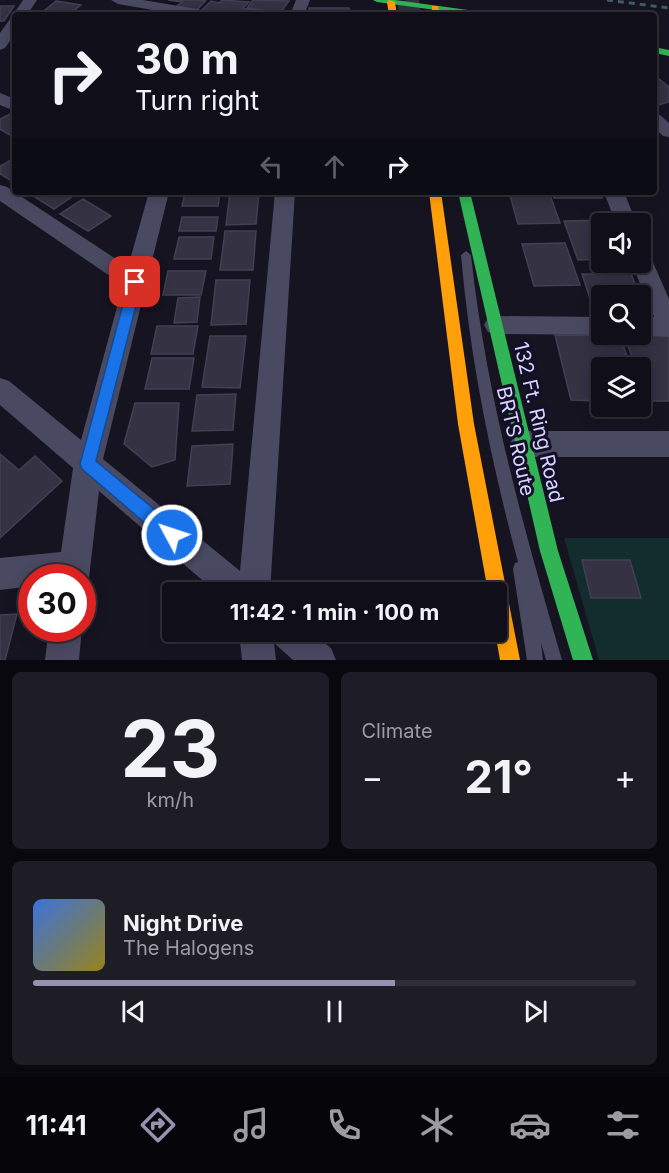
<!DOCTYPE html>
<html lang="en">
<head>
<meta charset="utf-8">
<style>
	:root { --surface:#100f19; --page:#1e1d26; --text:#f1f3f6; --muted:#9c9ca2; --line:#302f38; --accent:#9591b1 }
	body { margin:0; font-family:Inter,sans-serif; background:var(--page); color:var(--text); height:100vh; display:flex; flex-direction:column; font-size:22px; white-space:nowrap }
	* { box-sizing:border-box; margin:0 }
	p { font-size:20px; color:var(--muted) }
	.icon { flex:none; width:33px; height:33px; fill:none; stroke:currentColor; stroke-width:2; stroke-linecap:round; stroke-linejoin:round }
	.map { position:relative; height:660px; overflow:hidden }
	.details { display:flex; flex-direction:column; gap:12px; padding:12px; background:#09080e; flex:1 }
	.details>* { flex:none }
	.banner { position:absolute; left:12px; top:12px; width:645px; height:183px; border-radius:6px; box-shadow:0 3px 15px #0003,0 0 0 2px var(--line); background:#100f19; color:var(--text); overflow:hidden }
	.tools { position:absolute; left:591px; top:213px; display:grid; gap:12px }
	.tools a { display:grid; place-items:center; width:60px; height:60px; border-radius:6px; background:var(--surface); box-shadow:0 3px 15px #0003,0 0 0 2px var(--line); font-size:30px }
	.speed { position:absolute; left:18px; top:564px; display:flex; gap:12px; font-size:30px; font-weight:700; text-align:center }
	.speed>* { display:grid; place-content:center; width:78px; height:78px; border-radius:50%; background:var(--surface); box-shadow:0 3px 15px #0003,0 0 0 2px var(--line); line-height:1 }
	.speed .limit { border:9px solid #d22; background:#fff; color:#111 }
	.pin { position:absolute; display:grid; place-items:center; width:51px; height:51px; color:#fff; margin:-26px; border-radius:12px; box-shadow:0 3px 9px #0006 }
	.me { position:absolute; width:66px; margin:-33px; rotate:310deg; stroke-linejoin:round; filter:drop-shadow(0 0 4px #0008) }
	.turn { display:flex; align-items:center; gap:21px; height:126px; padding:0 24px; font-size:27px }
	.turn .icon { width:78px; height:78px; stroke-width:2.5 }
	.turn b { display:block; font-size:42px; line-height:51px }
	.lanes { display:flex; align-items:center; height:57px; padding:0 24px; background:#0003; justify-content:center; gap:30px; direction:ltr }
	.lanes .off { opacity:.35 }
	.big { font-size:45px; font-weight:700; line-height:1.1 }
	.details .tile { flex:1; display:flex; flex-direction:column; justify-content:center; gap:9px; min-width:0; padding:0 21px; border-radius:9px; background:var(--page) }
	.details .dial { align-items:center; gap:0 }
	.dial b { font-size:78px; line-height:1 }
	.song { display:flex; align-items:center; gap:18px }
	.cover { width:72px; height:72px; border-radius:9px; background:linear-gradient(135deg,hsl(220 70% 55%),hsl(50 70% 35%)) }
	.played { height:6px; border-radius:3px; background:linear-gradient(90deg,var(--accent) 60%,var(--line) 60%) }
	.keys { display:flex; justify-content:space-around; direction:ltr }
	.heat { display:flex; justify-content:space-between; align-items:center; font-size:33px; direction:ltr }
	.details .tiles { flex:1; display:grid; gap:12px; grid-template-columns:1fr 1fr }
	.tile:last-child { grid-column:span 2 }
	.trip { position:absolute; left:162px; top:582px; width:345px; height:60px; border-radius:6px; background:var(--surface); box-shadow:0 3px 15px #0003,0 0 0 2px var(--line); font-weight:700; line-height:60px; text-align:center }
	.menu { display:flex; height:96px; justify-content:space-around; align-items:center; background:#06060a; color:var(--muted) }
	.menu .icon { width:42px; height:42px }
	.menu .selected { color:var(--accent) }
	.menu b { font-size:27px; color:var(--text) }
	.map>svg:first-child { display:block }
</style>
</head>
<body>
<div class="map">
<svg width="669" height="660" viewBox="0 0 669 660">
	<rect width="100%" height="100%" fill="#161421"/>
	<path fill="#132c2d" d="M 564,538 L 669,538 L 669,660 L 599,660 Z"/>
	<path fill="#343243" stroke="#433f54" stroke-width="1.5" d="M 168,0 L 206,0 L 197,10 L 177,6 L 182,2 Z
		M 222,0 L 249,2 L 243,8 L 254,10 L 250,15 L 232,15 L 202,10 L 211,1 L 219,3 Z
		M 253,0 L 289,1 L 280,13 L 288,14 L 258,15 L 262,10 L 247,8 Z
		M 56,1 L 81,5 L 70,14 L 45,10 Z
		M 0,6 L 14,6 L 4,21 L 0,21 Z
		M 309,8 L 349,8 L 349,15 L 309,15 Z
		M 659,79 L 669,87 L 669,102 L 654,106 L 654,81 Z
		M 12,113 L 15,115 L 13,137 L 0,129 L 0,119 Z
		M 15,158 L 15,183 L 0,174 L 0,166 Z
		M 27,192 L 73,192 L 76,194 L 54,209 Z
		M 230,192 L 259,192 L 256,224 L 226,225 Z
		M 509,192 L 549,192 L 560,223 L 518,224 Z
		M 552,192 L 600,192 L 602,198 L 554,198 Z
		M 185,193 L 220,193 L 218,206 L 182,206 Z
		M 83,199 L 111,216 L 88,231 L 60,214 Z
		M 182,217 L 218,217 L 216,231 L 179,231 Z
		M 605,220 L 606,224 L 602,224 L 602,259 L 578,260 L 564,221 Z
		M 225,231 L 256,231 L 253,270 L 220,270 Z
		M 179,237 L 214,237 L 211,259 L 174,259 Z
		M 565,243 L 580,285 L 534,286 L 522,244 Z
		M 168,271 L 206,271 L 201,295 L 163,295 Z
		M 582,274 L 631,274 L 640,296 L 602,296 L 602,320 L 597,320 Z
		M 216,280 L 250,280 L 246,324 L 211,325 Z
		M 200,297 L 197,322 L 174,323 L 178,298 Z
		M 640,297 L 650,319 L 640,319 Z
		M 157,326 L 198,326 L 193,354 L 151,354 Z
		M 555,335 L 620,336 L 631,368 L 602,368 L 602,401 L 571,400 Z
		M 624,335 L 669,336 L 669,401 L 647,401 L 640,381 L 640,368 L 636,368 Z
		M 210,336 L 246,336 L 240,388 L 202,387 Z
		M 152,358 L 194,358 L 189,389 L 145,389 Z
		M 236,394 L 233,430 L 192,431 L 197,395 Z
		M 135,403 L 179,403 L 175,460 L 152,467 L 124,444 Z
		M 233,444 L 230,484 L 187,486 L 192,446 Z
		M 0,454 L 19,470 L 35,456 L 62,481 L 0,538 Z
		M 582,560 L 630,560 L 641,598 L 591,598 Z
		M 17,614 L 5,660 L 0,660 L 0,615 Z"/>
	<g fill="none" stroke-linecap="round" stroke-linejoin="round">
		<path stroke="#333142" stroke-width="22" stroke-dasharray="22 10" stroke-linecap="butt" d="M 408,0 L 410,15"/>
		<path fill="#4a4962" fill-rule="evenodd" d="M 466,251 L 471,255 C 486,395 523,526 562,660 L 546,660 L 541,643 L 543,660 L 527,660 L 513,569 L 515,563 L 518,562 C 491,461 470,360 461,255 Z"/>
		<path fill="#4a4962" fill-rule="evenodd" d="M 23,0 L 37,0 L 27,15 L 15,15 L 15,34 L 5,48 L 0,50 L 0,33 L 10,19 L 15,18 L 13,15 Z
			M 111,0 L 143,0 L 208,11 L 215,15 L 182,15 L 118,4 Z
			M 296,0 L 310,0 L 304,15 L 290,15 Z
			M 0,93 L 15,99 L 15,111 L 0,105 Z
			M 654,114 L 660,115 L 669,123 L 669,137 L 663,136 L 654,128 Z
			M 0,185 L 7,187 L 128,267 L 149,192 L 169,192 L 103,459 L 240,571 L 275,192 L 295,192 L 270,592 L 216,592 L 99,491 L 89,578 L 84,589 L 82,578 L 32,578 L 32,586 L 0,590 L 0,558 L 61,552 L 73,468 L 0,405 L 0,378 L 9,381 L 81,440 L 123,285 L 0,201 Z
			M 604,192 L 624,192 L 637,224 L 616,224 Z
			M 640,249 L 648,251 L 669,299 L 669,337 L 634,334 L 640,334 L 640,317 L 654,317 L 631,262 L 640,262 Z
			M 496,316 L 602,317 L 602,334 L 605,334 L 602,335 L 496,334 L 488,332 L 484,325 L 488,318 Z
			M 524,431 L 669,431 L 669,457 L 524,457 L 514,453 L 510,444 L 514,435 Z
			M 49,628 L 82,628 L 79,660 L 45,660 Z
			M 239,632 L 311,632 L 331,648 L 336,660 L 293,660 L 274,643 L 276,660 L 242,660 Z"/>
		<path fill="#30b455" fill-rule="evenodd" d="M 373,0 L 395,0 L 490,13 L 494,15 L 472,15 L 377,2 Z
			M 654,47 L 669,50 L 669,56 L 654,53 Z
			M 458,192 L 470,192 L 558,551 L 593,660 L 573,660 L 540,551 Z"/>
		<path fill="#ff9f0a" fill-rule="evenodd" d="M 389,0 L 395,2 L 397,15 L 389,15 L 387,2 Z
			M 432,6 L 438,6 L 440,15 L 432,15 Z
			M 429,192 L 441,192 L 474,424 L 520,660 L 500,660 L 495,632 L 496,592 L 488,592 L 458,424 Z"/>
		<path stroke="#43596b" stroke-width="3" stroke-dasharray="6 5" stroke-linecap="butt" d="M 607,0 L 669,8"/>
	</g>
	<path fill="#1a73e8" stroke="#114b97" stroke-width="1.5" d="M 135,277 L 142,282 L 96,461 L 178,529 L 181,535 L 178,541 L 172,544 L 166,541 L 82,469 L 80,464 L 129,282 Z"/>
	<g text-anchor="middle" stroke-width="6" stroke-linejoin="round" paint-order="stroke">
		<g font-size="20" fill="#d9d4ff" stroke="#130f26">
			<text transform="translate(539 422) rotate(77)" y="7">132 Ft. Ring Road</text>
			<text transform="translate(516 441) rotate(77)" y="7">BRTS Route</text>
		</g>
	</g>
</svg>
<div class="tools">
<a><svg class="icon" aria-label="sound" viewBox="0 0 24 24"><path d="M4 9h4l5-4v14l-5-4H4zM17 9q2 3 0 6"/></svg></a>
<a><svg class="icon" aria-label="search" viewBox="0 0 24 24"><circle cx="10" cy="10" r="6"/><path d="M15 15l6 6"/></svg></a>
<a><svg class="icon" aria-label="layers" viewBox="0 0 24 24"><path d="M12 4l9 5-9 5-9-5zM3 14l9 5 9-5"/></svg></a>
</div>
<div class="speed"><div class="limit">30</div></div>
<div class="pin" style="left:135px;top:282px;background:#d93025"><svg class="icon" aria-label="arrive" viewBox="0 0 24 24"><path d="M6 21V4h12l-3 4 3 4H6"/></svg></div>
<svg class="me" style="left:172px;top:535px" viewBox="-20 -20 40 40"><circle r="17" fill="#1a73e8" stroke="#fff" stroke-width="3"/><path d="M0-11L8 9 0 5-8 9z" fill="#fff"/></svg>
<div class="trip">11:42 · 1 min · 100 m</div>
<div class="banner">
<div class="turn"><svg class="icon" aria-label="right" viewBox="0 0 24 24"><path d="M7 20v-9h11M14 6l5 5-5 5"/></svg><div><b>30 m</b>Turn right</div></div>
<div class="lanes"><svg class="icon off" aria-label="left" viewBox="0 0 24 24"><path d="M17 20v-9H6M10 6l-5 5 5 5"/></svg><svg class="icon off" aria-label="ahead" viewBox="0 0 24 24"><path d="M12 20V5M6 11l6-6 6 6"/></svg><svg class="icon" aria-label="right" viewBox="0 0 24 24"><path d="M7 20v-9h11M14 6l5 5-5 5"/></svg></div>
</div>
</div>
<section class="details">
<div class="tiles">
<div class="tile dial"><b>23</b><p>km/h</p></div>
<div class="tile"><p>Climate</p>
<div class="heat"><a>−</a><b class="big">21°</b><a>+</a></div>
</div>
<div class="tile">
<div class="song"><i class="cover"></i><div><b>Night Drive</b><p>The Halogens</p></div></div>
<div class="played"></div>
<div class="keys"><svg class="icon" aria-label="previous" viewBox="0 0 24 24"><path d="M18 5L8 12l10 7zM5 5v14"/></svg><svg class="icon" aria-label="pause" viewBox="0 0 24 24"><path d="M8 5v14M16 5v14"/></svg><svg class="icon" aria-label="next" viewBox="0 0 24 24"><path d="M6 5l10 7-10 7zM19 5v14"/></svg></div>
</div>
</div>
</section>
<nav class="menu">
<b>11:41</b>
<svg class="icon selected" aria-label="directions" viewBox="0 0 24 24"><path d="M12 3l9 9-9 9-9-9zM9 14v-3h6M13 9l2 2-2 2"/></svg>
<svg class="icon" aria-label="music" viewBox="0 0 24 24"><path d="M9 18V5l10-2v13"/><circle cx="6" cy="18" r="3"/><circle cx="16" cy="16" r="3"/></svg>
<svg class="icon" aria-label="phone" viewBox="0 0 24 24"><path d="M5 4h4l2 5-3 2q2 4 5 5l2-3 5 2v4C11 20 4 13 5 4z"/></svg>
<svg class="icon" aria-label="climate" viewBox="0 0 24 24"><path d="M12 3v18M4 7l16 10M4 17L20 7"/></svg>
<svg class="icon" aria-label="car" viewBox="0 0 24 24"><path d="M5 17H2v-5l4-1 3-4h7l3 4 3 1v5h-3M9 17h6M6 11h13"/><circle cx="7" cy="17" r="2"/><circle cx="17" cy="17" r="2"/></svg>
<svg class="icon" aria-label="filters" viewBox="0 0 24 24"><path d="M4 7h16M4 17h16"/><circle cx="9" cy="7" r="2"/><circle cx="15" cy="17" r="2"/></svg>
</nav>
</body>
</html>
